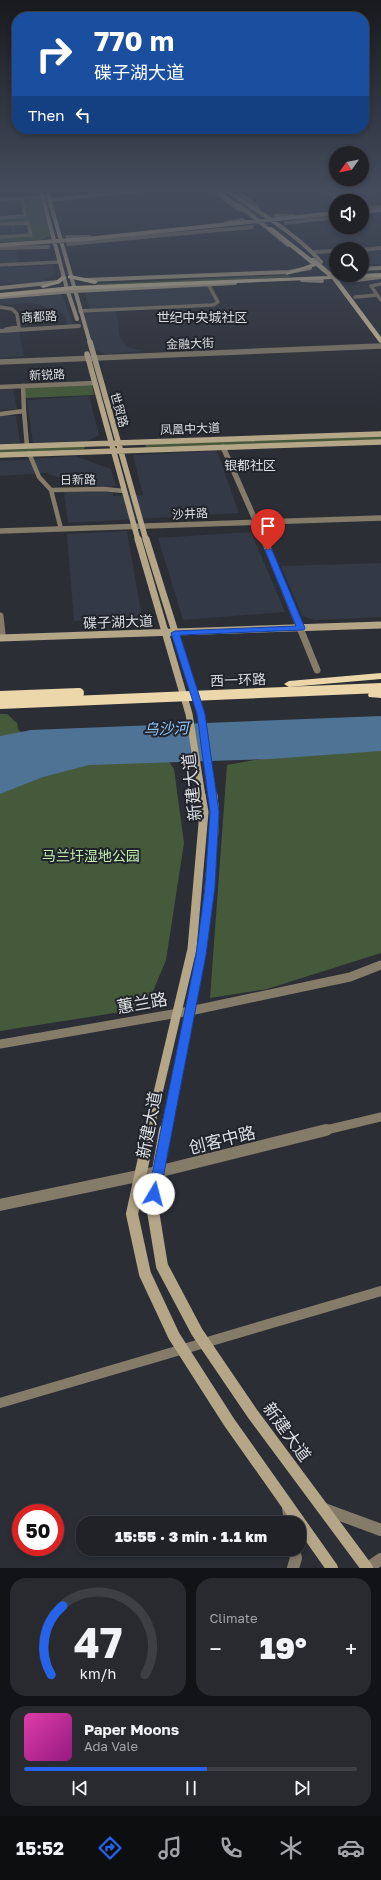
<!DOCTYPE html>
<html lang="en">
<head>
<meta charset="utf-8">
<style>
	:root { --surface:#202228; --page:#282a30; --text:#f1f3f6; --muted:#a2a4a8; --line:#3d3f45; --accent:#2563eb }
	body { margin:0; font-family:"Golos Text","Noto Sans SC",sans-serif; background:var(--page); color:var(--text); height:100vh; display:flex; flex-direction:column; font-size:15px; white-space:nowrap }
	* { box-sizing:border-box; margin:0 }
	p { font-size:13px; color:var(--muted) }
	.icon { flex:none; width:22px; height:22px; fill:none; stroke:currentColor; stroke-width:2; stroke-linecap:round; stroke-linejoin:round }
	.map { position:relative; height:1568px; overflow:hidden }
	.side { display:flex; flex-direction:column; gap:10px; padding:10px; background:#121316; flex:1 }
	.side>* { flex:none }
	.guide { position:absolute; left:12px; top:12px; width:357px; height:122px; border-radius:16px; box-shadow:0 2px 6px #0003,0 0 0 1px var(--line); background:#1a4fa0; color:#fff; overflow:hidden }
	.needle { width:26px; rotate:237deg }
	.buttons { position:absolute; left:329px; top:146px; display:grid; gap:8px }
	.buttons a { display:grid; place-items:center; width:40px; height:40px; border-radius:50%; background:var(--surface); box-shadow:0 2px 6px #0003,0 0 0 1px var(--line); font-size:20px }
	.speed { position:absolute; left:12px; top:1504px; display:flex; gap:8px; font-size:20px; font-weight:700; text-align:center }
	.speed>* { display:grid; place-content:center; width:52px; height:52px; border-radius:50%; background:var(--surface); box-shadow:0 2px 6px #0003,0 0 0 1px var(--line); line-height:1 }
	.speed .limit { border:6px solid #d22; background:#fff; color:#111 }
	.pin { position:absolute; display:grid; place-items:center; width:34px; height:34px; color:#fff; margin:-41px -17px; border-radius:50% 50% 50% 0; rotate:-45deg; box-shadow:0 0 4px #0007 }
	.pin .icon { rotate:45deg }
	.me { position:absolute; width:44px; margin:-22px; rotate:8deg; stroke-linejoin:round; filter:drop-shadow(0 0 3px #0008) }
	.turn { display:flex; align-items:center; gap:14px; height:84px; padding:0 16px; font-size:18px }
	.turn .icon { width:52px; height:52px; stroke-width:2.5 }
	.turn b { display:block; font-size:28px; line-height:34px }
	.then { display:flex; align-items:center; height:38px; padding:0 16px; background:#0003; gap:8px; font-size:15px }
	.big { font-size:30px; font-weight:800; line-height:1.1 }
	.side .tile { flex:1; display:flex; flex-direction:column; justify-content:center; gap:6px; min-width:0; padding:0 14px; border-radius:16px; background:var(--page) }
	.side .dial { align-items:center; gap:0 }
	.dial svg { height:104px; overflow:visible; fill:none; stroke:var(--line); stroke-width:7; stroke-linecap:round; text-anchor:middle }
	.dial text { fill:var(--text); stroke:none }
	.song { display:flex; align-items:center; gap:12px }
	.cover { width:48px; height:48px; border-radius:6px; background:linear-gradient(135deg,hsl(320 70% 55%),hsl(310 70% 35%)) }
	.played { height:4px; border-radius:2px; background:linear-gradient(90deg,var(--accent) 55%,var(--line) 55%) }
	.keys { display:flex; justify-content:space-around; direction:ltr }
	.heat { display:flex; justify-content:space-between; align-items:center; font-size:22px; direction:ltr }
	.side .tiles { flex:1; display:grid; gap:10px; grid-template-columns:1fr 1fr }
	.tile:last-child { grid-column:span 2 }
	.trip { position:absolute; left:76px; top:1516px; width:230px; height:40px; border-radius:16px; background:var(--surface); box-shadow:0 2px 6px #0003,0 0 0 1px var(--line); font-weight:800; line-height:40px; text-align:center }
	.dock { display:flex; height:64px; justify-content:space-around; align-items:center; background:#0d0e10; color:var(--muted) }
	.dock .icon { width:28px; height:28px }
	.dock .current { color:var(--accent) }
	.dock b { font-size:18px; color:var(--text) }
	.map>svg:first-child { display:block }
</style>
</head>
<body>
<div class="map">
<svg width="381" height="1568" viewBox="0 0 381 1568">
	<rect width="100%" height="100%" fill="#2b2e35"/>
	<path fill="#333945" d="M 37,198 L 51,236 L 45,239 L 0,242 L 0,200 Z
		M 16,251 L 19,264 L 0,265 L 0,252 Z
		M 381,251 L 381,264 L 362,264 L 362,252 Z
		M 53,265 L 55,274 L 37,282 L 0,284 L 0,268 Z
		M 214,286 L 217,302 L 211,305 L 90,310 L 84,291 Z
		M 61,292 L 74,325 L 68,326 L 64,314 L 42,305 L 28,303 L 0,305 L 0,298 Z
		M 116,311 L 120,338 L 127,347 L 143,351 L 106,354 L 94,349 L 83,313 Z
		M 19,331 L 24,356 L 0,358 L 0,332 Z
		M 13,389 L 17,409 L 0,410 L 0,390 Z
		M 89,396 L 99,435 L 86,442 L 33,444 L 27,400 Z
		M 0,415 L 16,416 L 20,443 L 0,444 Z
		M 217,451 L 239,513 L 68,523 L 64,492 L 113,490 L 113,496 L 143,495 L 133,455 Z
		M 75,456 L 111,469 L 116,486 L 90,488 L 46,473 L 0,476 L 0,461 Z
		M 127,531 L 142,617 L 74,621 L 67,534 Z
		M 251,532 L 285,612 L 183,620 L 158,538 Z
		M 381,563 L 381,617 L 315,620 L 302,616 L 281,566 Z"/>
	<path fill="#455a3b" d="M 24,199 L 41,199 L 51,236 L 40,240 L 0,242 L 0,238 L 33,235 L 30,222 L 0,223 L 0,218 L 27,217 Z
		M 288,275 L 290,277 L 98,286 L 96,284 Z
		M 92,384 L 94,395 L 25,398 L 24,387 Z
		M 381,435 L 381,440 L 146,447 L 145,443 Z
		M 83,445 L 85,447 L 84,449 L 0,453 L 0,448 Z
		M 0,714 L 7,714 L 17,723 L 18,729 L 23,735 L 0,741 Z
		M 381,746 L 381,953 L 267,989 L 210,998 L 227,765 L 288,754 Z
		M 166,757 L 174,769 L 184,843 L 166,960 L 146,1008 L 0,1031 L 0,789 L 55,768 Z"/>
	<path fill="#4f7395" d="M 381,716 L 381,751 L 270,759 L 89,765 L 43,777 L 0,794 L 0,736 L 31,730 Z"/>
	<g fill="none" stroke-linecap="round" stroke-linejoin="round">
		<path stroke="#46494f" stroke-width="3.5" stroke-dasharray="3.5 2" stroke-linecap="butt" d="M 13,228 L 14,231"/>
		<path stroke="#46494f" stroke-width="5" stroke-dasharray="5 2.5" stroke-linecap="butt" d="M 222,191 L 270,228"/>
		<path stroke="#847b68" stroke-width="3.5" d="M 326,191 L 341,201
			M 0,199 L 48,197
			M 0,218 L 25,216 L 22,199
			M 0,224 L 28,223 L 31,235 L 0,237
			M 0,265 L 60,262
			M 381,284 L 371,286 L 381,300
			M 355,297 L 377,295
			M 0,307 L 12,309 L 17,314 L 19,327 L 6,329
			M 80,311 L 213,305 L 218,302 L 208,284"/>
		<path stroke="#847b68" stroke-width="4.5" d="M 0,387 L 95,383
			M 24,411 L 27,446
			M 0,414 L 24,411 L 23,386
			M 29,453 L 39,477 L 51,490 L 104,489 L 124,491
			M 51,490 L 61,529"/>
		<path stroke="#847b68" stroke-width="10" d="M 0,1403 L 381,1291"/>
		<path stroke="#847b68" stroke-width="4" d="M 214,191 L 236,208 L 246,212
			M 236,191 L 256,206 L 259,212
			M 49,200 L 138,191
			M 362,209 L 381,207
			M 276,216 L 293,216
			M 226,223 L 243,220
			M 286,223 L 336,217
			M 67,237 L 89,237
			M 68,244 L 252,227
			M 0,248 L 48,247
			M 362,250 L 381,248
			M 314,252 L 336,251
			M 0,331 L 79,326"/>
		<path stroke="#847b68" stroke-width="5.5" d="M 0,362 L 381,346
			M 223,447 L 264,540
			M 0,531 L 381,518"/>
		<path stroke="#847b68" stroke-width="7" d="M 264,539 L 317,670
			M 0,616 L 2,634"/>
		<path stroke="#847b68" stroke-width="9" d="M 0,1044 L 190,1011 L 350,977 L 381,965
			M 322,1131 L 381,1117"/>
		<path stroke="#847b68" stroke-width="12" d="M 0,1205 L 157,1172 L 326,1130
			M 288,1507 L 290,1523
			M 324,1509 L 381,1530
			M 293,1568 L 296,1558 L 294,1549
			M 368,1568 L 381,1559"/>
		<path stroke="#b5a688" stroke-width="4" d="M 41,191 L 67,289 L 77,319
			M 47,191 L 90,343
			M 217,191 L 242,209
			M 228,191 C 260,214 295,232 321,262
			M 239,205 L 288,245
			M 362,212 L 381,210
			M 0,245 L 86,239 L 336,213
			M 362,269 L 381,268
			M 85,280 L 289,272 L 310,268
			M 302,280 L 322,281
			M 356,280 L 381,277
			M 0,288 L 58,282
			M 0,297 L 74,291 L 235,283"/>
		<path stroke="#b5a688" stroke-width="5.5" d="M 90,342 L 146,540
			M 87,354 L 138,540
			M 0,447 L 381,434
			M 0,455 L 381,442"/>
		<path stroke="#b5a688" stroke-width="7" d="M 138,539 L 189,714 L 202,796
			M 146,539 L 201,715 L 213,796
			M 0,638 L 381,625"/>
		<path stroke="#b5a688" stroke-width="9" d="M 149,1131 L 192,949 L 204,812 L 201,795
			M 165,1131 C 183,1043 205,955 211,865 C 213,842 216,819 213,795"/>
		<path stroke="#b5a688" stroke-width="12" d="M 150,1130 L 132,1214 L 145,1274 L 174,1336 L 229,1422 L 332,1568
			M 165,1130 L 152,1205 L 162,1266 L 197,1332 L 252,1413 L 367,1568"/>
		<path fill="#dbc8a0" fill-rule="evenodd" d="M 268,227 L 272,227 L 311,258 L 314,258 L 334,275 L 381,273 L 381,277 L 337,278 L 381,337 L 381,343 L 379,342 L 332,279 L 73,290 L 0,297 L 0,293 L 73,286 L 328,276 L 316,266 L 286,275 L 286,273 L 311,264 L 268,229 Z
			M 70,275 L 95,280 L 98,282 L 95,284 L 68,278 L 68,276 Z
			M 62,276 L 67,277 L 60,283 L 43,288 L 40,286 L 56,281 Z"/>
		<path fill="#ecd7ab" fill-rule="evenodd" d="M 381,673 L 381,679 L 289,687 L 284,684 L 289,681 Z
			M 373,692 L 381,692 L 381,698 L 369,697 L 368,695 L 369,693 Z"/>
		<path stroke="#ecd7ab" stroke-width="10" d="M 0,696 L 79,693
			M 0,704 L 381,688"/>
	</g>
	<linearGradient id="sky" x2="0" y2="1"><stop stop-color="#18191d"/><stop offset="0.46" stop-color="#444c5c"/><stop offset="1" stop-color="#444c5c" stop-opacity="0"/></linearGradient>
	<rect width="381" height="411" fill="url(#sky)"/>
	<path fill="#2563eb" stroke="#184099" d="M 268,548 L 272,550 L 305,628 L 304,630 L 180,635 L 205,714 L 219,812 L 215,887 L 206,955 L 160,1194 L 159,1197 L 154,1199 L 150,1197 L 148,1194 L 196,955 L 205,887 L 210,812 L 197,714 L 171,633 L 175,631 L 296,626 L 265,550 Z"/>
	<g text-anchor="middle" stroke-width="4" stroke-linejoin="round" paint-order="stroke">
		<g font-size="12" fill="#dcdfe3" stroke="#21242b">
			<text transform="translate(39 317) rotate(-3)" y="4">商都路</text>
			<text transform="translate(190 344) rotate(-2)" y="4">金融大街</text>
			<text transform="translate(47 375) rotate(-2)" y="4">新锐路</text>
			<text transform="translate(119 410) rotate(74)" y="4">世贸路</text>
			<text transform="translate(190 429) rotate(-2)" y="4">凤凰中大道</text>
			<text transform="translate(78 480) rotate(-1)" y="4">日新路</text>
			<text transform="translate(190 514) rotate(-3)" y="4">沙井路</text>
		</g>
		<g font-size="13" fill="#dcdfe3" stroke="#21242b">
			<text x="202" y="322">世纪中央城社区</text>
			<text x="250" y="470">银都社区</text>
		</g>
		<g font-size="14" fill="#dcdfe3" stroke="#21242b">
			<text transform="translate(118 622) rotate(-2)" y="5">碟子湖大道</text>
			<text transform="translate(238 680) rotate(-2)" y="5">西一环路</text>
		</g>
		<g font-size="14" fill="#c3efae" stroke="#21242b">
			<text x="91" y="861">马兰圩湿地公园</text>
		</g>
		<g font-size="15" font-style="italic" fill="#8fc8ff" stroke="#21242b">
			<text transform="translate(166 729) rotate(-2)" y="5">乌沙河</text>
		</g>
		<g font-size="17" fill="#dcdfe3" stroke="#21242b">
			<text transform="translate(192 787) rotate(-96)" y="6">新建大道</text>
			<text transform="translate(142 1003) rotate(-10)" y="6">蕙兰路</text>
			<text transform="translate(149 1125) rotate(-79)" y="6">新建大道</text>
			<text transform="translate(222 1140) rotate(-14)" y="6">创客中路</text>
			<text transform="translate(287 1432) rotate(54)" y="6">新建大道</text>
		</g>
	</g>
</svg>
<div class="buttons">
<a><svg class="needle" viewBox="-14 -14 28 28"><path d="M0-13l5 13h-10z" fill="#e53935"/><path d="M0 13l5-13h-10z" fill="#a2a4a8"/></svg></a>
<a><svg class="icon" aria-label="sound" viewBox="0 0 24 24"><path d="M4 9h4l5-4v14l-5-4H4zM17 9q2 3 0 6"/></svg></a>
<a><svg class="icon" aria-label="search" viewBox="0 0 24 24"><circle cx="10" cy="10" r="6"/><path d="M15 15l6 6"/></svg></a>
</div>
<div class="speed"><div class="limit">50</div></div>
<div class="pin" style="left:268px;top:550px;background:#d93025"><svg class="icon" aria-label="arrive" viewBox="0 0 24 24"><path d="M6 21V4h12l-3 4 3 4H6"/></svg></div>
<svg class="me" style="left:154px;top:1194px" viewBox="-20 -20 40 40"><circle r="19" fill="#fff"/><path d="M0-13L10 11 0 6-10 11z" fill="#2563eb"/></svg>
<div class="trip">15:55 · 3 min · 1.1 km</div>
<div class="guide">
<div class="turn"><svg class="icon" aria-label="right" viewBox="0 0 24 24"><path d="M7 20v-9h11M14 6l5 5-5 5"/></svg><div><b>770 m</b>碟子湖大道</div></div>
<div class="then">Then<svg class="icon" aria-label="left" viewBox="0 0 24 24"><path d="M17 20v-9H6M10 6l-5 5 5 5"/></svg></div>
</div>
</div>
<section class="side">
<div class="tiles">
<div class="tile dial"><svg viewBox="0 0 100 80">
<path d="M14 69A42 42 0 1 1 86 69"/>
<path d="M14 69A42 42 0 0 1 23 16" stroke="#2563eb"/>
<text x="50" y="56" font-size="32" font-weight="700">47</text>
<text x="50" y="72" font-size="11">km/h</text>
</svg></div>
<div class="tile"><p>Climate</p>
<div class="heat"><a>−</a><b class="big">19°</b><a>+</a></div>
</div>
<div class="tile">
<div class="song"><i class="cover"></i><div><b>Paper Moons</b><p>Ada Vale</p></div></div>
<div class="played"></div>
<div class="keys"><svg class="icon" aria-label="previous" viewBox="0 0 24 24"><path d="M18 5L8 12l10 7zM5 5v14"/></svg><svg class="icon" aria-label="pause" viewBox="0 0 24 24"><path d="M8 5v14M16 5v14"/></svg><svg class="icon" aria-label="next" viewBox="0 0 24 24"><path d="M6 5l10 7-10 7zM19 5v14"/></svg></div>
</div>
</div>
</section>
<nav class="dock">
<b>15:52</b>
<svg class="icon current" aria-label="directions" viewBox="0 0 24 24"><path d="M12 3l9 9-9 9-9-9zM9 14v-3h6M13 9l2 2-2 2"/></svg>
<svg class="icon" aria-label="music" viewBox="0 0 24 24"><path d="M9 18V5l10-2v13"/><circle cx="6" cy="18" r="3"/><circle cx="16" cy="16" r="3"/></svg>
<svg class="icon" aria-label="phone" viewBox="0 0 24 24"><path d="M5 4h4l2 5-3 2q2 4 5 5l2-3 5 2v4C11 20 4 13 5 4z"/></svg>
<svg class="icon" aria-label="climate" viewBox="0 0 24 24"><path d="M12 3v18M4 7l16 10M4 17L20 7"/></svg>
<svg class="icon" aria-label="car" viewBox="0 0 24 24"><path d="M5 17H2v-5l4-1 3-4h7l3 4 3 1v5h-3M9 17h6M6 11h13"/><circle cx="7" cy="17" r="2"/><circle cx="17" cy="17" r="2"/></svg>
</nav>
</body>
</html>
